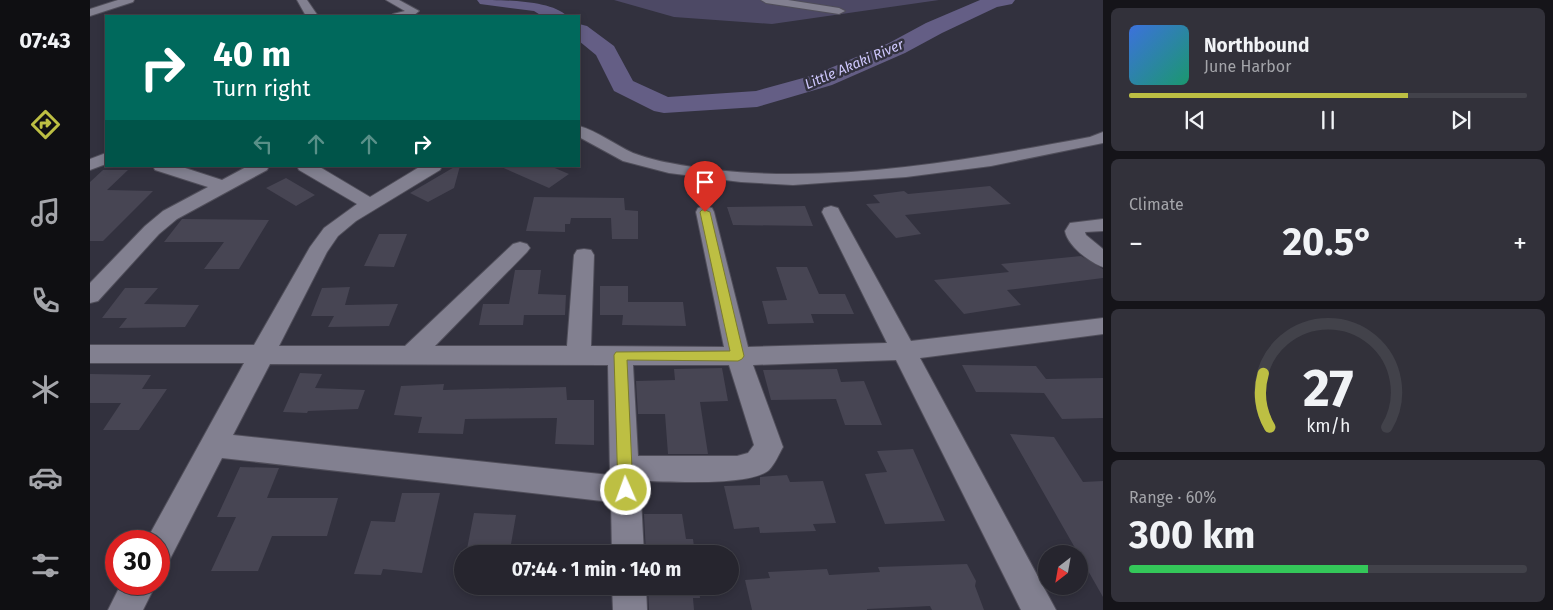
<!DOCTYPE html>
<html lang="en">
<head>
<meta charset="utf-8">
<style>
	:root { --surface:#26252e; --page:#32313a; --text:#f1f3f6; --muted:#a4a5aa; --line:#42424a; --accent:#bdbf43 }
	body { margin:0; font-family:"Fira Sans",sans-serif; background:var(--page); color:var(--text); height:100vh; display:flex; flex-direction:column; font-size:19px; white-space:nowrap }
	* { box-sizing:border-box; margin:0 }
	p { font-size:16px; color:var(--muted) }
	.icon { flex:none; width:28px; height:28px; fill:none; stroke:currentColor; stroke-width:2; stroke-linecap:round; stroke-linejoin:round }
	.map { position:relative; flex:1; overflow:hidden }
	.side { display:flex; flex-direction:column; gap:8px; padding:8px; background:#151419; width:450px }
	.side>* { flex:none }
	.banner { position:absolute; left:15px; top:15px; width:475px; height:152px; border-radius:0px; box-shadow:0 2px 8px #0003,0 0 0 1px var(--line); background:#00695c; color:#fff; overflow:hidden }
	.needle { width:32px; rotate:211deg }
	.fabs { position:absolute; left:948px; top:545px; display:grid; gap:10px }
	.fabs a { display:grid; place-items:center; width:50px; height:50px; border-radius:50%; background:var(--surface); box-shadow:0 2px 8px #0003,0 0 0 1px var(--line); font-size:25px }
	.speed { position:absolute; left:15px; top:530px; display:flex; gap:10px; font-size:25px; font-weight:700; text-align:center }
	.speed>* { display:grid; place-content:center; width:65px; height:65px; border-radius:50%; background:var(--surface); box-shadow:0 2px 8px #0003,0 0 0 1px var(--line); line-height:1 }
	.speed .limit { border:8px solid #d22; background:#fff; color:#111 }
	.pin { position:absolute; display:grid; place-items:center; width:42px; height:42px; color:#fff; margin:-51px -21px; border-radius:50% 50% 50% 0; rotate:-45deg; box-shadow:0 0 5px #0007 }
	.pin .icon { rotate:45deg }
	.me { position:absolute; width:55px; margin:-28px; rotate:358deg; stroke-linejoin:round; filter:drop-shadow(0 0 4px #0008) }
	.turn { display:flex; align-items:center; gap:18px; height:105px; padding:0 25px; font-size:22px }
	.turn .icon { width:65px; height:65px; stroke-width:2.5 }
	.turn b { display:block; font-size:35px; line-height:42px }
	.lanes { display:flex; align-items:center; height:48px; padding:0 25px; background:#0003; justify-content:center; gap:25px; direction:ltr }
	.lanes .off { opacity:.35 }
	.big { font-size:38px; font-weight:700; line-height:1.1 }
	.side .widget { flex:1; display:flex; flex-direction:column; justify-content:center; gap:8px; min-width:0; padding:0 18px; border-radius:8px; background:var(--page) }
	.side .dial { align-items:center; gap:0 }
	.dial svg { height:130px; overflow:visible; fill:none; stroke:var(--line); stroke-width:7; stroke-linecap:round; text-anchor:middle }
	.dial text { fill:var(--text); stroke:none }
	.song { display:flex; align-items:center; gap:15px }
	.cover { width:60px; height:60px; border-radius:8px; background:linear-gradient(135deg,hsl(220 70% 55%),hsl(160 70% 35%)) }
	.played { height:5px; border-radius:2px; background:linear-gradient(90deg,var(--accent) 70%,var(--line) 70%) }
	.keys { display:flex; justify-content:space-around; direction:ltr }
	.heat { display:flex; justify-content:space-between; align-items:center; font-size:28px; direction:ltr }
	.charge { height:8px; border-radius:4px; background:linear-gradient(90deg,#34c759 60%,var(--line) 0) }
	.trip { position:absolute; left:364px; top:545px; width:285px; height:50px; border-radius:25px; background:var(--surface); box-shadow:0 2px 8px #0003,0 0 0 1px var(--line); font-weight:700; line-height:50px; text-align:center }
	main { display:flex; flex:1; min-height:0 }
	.tab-bar { display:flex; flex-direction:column; width:90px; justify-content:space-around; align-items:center; background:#0f0f12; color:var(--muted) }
	.tab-bar .icon { width:35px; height:35px }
	.tab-bar .selected { color:var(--accent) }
	.tab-bar b { font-size:22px; color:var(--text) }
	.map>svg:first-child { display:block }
</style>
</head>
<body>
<main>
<nav class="tab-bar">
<b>07:43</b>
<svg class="icon selected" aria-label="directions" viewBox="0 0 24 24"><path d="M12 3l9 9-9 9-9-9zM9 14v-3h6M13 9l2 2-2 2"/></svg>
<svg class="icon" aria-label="music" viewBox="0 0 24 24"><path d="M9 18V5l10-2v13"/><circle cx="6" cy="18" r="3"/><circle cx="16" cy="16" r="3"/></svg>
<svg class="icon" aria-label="phone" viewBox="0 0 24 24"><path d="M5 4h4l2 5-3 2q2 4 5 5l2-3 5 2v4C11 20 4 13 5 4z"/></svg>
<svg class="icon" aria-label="climate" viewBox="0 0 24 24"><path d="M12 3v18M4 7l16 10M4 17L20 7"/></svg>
<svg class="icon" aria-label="car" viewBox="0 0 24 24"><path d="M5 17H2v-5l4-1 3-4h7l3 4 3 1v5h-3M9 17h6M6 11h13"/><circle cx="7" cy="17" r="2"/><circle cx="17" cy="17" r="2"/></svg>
<svg class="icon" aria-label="filters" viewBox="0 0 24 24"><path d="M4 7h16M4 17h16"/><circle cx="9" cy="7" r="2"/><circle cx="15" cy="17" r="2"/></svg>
</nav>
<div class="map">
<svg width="1013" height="610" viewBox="0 0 1013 610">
	<rect width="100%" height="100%" fill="#32313e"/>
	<path fill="#4d4965" d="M 524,0 L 849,0 L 682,24 L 584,17 Z"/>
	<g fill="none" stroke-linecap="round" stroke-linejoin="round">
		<path fill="#645e85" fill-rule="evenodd" d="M 387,0 C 412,0 461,0 477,16 L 452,16 L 444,11 L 390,4 Z
			M 890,0 L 925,0 L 922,4 L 907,7 L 852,33 L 815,53 L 742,85 L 667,107 L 574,113 L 564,111 L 524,91 L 506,55 L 489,41 L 489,24 L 497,26 L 524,46 L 543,81 L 578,97 L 666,91 L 724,75 L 799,43 L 836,23 Z"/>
	</g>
	<path fill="#474553" d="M 366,166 L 370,166 L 364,188 L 338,202 L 320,193 Z
		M 409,166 L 460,166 L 479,174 L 459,188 Z
		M 13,170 L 38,170 L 17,190 L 63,191 L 13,241 L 0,241 L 0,182 Z
		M 196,178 L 225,195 L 206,206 L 176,188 Z
		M 900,186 L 921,204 L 815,215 L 831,234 L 806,238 L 776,204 L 790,203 L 783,195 L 814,191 L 818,194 Z
		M 444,197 L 534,198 L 535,210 L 548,211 L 548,239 L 522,239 L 521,218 L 481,218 L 480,224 L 475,224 L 475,232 L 436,231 Z
		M 715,206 L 723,226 L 643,225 L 637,207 Z
		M 92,219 L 179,220 L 149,269 L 114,269 L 134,242 L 74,242 Z
		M 289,234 L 317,234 L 304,267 L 274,266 Z
		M 991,256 L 1013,269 L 1013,278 L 917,290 L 931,305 L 874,314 L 844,280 L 919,272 L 911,264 Z
		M 686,267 L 717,267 L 729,294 L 755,294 L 764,314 L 721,314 L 724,323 L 678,324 L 672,301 L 697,300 Z
		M 425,270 L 451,270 L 448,294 L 476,295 L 475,315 L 434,315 L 433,325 L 389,325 L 393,304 L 419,304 Z
		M 510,286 L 538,286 L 538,302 L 593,302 L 596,326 L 532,325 L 533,315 L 510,315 Z
		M 260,287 L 255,305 L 308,304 L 299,326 L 238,327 L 244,316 L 221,316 L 232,288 Z
		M 35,288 L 68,288 L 54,304 L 109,305 L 95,327 L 29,328 L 37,318 L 12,318 Z
		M 872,365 L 946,366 L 956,379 L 1013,378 L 1013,418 L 972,419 L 954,393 L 886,392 Z
		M 632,368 L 638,401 L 610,402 L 618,454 L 578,454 L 575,414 L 548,414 L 546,381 L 585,380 L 584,369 Z
		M 747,369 L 751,382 L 774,381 L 792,425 L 755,425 L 746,399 L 681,400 L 673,370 Z
		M 210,373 L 232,374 L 225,388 L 275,390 L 268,409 L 218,411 L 217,413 L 193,412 Z
		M 0,374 L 61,375 L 52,389 L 77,389 L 49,430 L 13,430 L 31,403 L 0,403 Z
		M 354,384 L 353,390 L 476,387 L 477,400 L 504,400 L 504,445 L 465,444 L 467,418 L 375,419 L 373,434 L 328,433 L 332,417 L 304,415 L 311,386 Z
		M 920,434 L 964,437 L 993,482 L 1013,481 L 1013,597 Z
		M 823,449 L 855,521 L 795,524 L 775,474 L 797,472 L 787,451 Z
		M 150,467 L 189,468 L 177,498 L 248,498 L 237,536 L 182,536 L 168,571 L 121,571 L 146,517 L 127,517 Z
		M 697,475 L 700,482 L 733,481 L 746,523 L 723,524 L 726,531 L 670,533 L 669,527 L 644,529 L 634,486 L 670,485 L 670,477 Z
		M 312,493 L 350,493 L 332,573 L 293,569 L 291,575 L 264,574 L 281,521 L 305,522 Z
		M 384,513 L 426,515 L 420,550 L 495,549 L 495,554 L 376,554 Z
		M 554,514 L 592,514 L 596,539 L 603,539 L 605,554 L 556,554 Z
		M 877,564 L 886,581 L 885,586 L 894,610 L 842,610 L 840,606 L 777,609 L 777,610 L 662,610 L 655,580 L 680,578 L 678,572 L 737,569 L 739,575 L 790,572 L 788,567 Z
		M 405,586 L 495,586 L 496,594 L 405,592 Z
		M 558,586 L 609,586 L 610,598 L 603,598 L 604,610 L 559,610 Z"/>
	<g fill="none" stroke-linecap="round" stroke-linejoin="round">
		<defs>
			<path id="minor" d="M 28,0 L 44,0 L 43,2 L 0,16 L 0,9 Z
				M 207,0 L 217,0 L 228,16 L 216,16 Z
				M 296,0 L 309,0 L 329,11 L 323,16 L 301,16 L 303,14 L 315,11 Z
				M 671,0 L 698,0 L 749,8 L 755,11 L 749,14 L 676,3 Z
				M 489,126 C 508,131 525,145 543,153 C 554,157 568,161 580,163 C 715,190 867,162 1000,137 L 1013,132 L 1013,143 L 901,166 L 816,177 L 703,185 L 651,182 L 579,173 L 533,161 L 489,137 Z
				M 16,153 L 16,164 L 0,170 L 0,159 Z
				M 63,166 L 89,166 L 132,180 L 158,166 L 179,166 L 177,170 L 87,219 L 69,234 L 8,301 L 0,303 L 0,283 L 55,226 L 73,211 L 118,187 L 65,170 Z
				M 207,166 L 228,166 L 280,197 L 331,166 L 352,166 L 350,170 L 266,221 L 248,236 L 237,252 L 189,346 L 315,346 L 423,244 L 430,242 L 437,244 L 440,248 L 437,252 L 345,346 L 477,346 L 484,255 L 487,250 L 494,249 L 501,250 L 504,255 L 501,346 L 634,347 L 606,212 L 608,208 L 615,206 L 622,208 L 624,212 L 658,347 L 797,343 L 732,212 L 734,208 L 741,206 L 748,208 L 750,212 L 821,341 L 1013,318 L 1013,334 L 830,358 L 966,610 L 931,610 L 806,360 L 663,365 L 693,447 C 689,454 685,464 679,470 C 659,487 577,481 550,481 L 554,554 L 522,554 L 521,502 L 132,458 L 80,559 L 69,563 L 69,541 L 56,541 L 154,363 L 0,363 L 0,345 L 164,345 L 220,247 L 234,228 L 267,204 L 209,170 ZM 180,364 L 518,365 L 520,475 L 143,435 ZM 543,365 L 639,365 L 664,445 L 658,453 L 647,456 L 548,456 Z
				M 1013,219 L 1013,231 L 995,232 L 996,235 L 1013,249 L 1013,267 C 1000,263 977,245 975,231 L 980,223 Z
				M 31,584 L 66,584 L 53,610 L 18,610 Z
				M 522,586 L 556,586 L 557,610 L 523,610 Z"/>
		</defs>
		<use href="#minor" stroke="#504e5a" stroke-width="2"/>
		<use href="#minor" fill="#828090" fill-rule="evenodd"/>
	</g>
	<path fill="#bdbf43" stroke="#7b7c2c" d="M 612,210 L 615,210 L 620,212 L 654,356 L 652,359 L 648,361 L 537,360 L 543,490 L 541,494 L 536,496 L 530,494 L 528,490 L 524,355 L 526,352 L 640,351 L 610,212 Z"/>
	<g text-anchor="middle" stroke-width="5" stroke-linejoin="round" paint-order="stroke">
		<g font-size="14" font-style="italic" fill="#cec7fc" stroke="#32313e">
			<text transform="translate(764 64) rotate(-23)" y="5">Little Akaki River</text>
		</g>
	</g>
</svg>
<div class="fabs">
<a><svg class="needle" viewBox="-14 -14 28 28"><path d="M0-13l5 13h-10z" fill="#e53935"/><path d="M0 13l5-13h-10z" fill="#a4a5aa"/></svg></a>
</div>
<div class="speed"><div class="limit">30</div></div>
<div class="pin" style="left:615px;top:212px;background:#d93025"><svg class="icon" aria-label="arrive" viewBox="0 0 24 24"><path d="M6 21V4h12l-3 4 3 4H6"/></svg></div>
<svg class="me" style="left:536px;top:490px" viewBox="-20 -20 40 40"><circle r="17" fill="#bdbf43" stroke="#fff" stroke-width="3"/><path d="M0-11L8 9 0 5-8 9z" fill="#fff"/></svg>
<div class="trip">07:44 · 1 min · 140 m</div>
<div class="banner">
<div class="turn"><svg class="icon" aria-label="right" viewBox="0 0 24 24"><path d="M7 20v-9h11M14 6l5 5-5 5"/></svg><div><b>40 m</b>Turn right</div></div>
<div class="lanes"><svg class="icon off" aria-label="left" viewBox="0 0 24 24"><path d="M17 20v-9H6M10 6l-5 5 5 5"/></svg><svg class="icon off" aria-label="ahead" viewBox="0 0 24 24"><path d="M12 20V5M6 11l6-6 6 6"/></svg><svg class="icon off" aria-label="ahead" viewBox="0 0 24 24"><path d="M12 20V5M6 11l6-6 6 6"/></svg><svg class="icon" aria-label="right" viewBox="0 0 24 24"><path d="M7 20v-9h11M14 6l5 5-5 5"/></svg></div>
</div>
</div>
<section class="side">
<div class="widget">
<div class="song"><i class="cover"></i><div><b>Northbound</b><p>June Harbor</p></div></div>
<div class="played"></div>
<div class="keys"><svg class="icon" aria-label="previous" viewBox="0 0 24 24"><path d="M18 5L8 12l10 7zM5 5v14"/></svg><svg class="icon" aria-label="pause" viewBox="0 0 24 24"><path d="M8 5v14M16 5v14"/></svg><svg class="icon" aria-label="next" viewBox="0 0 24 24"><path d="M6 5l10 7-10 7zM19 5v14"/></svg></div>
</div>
<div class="widget"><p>Climate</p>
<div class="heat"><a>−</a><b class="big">20.5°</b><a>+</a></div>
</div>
<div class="widget dial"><svg viewBox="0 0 100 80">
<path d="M14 69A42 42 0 1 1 86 69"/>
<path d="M14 69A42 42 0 0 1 10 36" stroke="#bdbf43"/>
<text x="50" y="56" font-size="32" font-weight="700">27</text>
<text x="50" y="72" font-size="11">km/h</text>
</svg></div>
<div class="widget"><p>Range · 60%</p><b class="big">300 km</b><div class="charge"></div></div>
</section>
</main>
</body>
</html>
